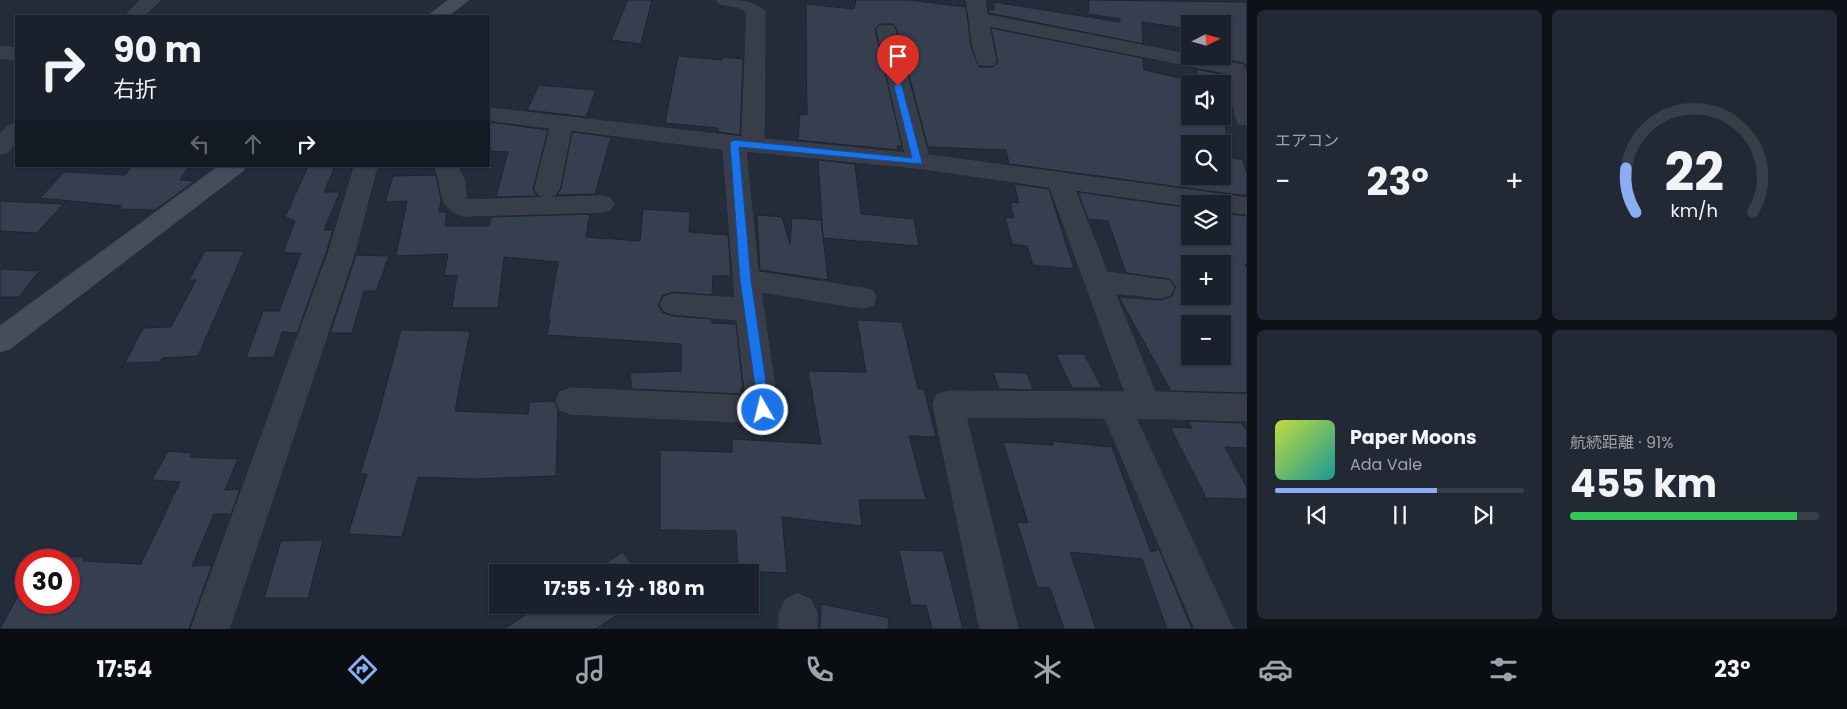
<!DOCTYPE html>
<html lang="ja">
<head>
<meta charset="utf-8">
<style>
	:root { --surface:#1a212c; --page:#232934; --text:#f1f3f6; --muted:#9fa3a9; --line:#383e48; --accent:#8aadf3 }
	body { margin:0; font-family:Poppins,"Noto Sans JP",sans-serif; background:var(--page); color:var(--text); height:100vh; display:flex; flex-direction:column; font-size:19px; white-space:nowrap }
	* { box-sizing:border-box; margin:0 }
	p { font-size:16px; color:var(--muted) }
	.icon { flex:none; width:28px; height:28px; fill:none; stroke:currentColor; stroke-width:2; stroke-linecap:round; stroke-linejoin:round }
	.map { position:relative; flex:1; overflow:hidden }
	.details { display:flex; flex-direction:column; gap:10px; padding:10px; background:#0e1218; width:600px }
	.details>* { flex:none }
	.top-card { position:absolute; left:15px; top:15px; width:475px; height:152px; border-radius:0px; box-shadow:0 1px 4px #0004,0 0 0 1px var(--line); background:#1a212c; color:var(--text); overflow:hidden }
	.needle { width:32px; rotate:84deg }
	.tools { position:absolute; left:1181px; top:15px; display:grid; gap:10px }
	.tools a { display:grid; place-items:center; width:50px; height:50px; border-radius:0px; background:var(--surface); box-shadow:0 1px 4px #0004,0 0 0 1px var(--line); font-size:25px }
	.speed { position:absolute; left:15px; top:549px; display:flex; gap:10px; font-size:25px; font-weight:700; text-align:center }
	.speed>* { display:grid; place-content:center; width:65px; height:65px; border-radius:50%; background:var(--surface); box-shadow:0 1px 4px #0004,0 0 0 1px var(--line); line-height:1 }
	.speed .limit { border:8px solid #d22; background:#fff; color:#111 }
	.pin { position:absolute; display:grid; place-items:center; width:42px; height:42px; color:#fff; margin:-51px -21px; border-radius:50% 50% 50% 0; rotate:-45deg; box-shadow:0 0 5px #0007 }
	.pin .icon { rotate:45deg }
	.me { position:absolute; width:55px; margin:-28px; rotate:352deg; stroke-linejoin:round; filter:drop-shadow(0 0 4px #0008) }
	.turn { display:flex; align-items:center; gap:18px; height:105px; padding:0 15px; font-size:22px }
	.turn .icon { width:65px; height:65px; stroke-width:2.5 }
	.turn b { display:block; font-size:35px; line-height:42px }
	.lanes { display:flex; align-items:center; height:48px; padding:0 15px; background:#0003; justify-content:center; gap:25px; direction:ltr }
	.lanes .off { opacity:.35 }
	.big { font-size:38px; font-weight:700; line-height:1.1 }
	.details .card { flex:1; display:flex; flex-direction:column; justify-content:center; gap:8px; min-width:0; padding:0 18px; border-radius:8px; background:var(--page) }
	.details .dial { align-items:center; gap:0 }
	.dial svg { height:130px; overflow:visible; fill:none; stroke:var(--line); stroke-width:7; stroke-linecap:round; text-anchor:middle }
	.dial text { fill:var(--text); stroke:none }
	.song { display:flex; align-items:center; gap:15px }
	.cover { width:60px; height:60px; border-radius:8px; background:linear-gradient(135deg,hsl(70 70% 55%),hsl(180 70% 35%)) }
	.played { height:5px; border-radius:2px; background:linear-gradient(90deg,var(--accent) 65%,var(--line) 65%) }
	.keys { display:flex; justify-content:space-around; direction:ltr }
	.heat { display:flex; justify-content:space-between; align-items:center; font-size:28px; direction:ltr }
	.charge { height:8px; border-radius:4px; background:linear-gradient(90deg,#34c759 91%,var(--line) 0) }
	.details .tiles { flex:1; display:grid; gap:10px; grid-template-columns:repeat(2,1fr) }
	.trip { position:absolute; left:489px; top:564px; width:270px; height:50px; border-radius:0px; background:var(--surface); box-shadow:0 1px 4px #0004,0 0 0 1px var(--line); font-weight:700; line-height:50px; text-align:center }
	.tabs { display:flex; height:80px; justify-content:space-around; align-items:center; background:#0a0d12; color:var(--muted) }
	.tabs .icon { width:35px; height:35px }
	.tabs .selected { color:var(--accent) }
	.tabs b { font-size:22px; color:var(--text) }
	main { display:flex; flex:1; min-height:0 }
	.map>svg:first-child { display:block }
</style>
</head>
<body>
<main>
<div class="map">
<svg width="1247" height="629" viewBox="0 0 1247 629">
	<rect width="100%" height="100%" fill="#232c3a"/>
	<path fill="#353f50" stroke="#1e2531" fill-rule="evenodd" d="M 628,0 L 652,0 L 641,44 L 611,40 Z
		M 856,0 L 909,0 L 966,7 L 971,47 L 979,67 L 993,67 L 998,62 L 991,28 L 1143,58 L 1144,70 L 1198,82 L 1196,69 L 1225,75 L 1230,98 L 1222,96 L 1222,84 L 1190,84 L 1190,116 L 1222,116 L 1222,97 L 1229,157 L 1243,160 L 1247,174 L 1247,196 L 1009,164 L 1006,150 L 928,147 L 897,30 L 893,24 L 879,24 L 875,30 L 902,146 L 897,146 L 898,150 L 798,140 L 800,114 L 807,115 L 806,4 L 854,9 ZM 1190,144 L 1222,144 L 1222,176 L 1190,176 Z
		M 1089,0 L 1247,2 L 1247,66 L 1243,63 L 1208,56 L 1222,56 L 1222,24 L 1190,24 L 1190,29 L 1142,22 L 1143,44 L 989,13 L 988,9 L 994,10 L 994,2 L 1120,22 L 1120,19 L 1088,14 Z
		M 678,56 L 722,60 L 722,57 L 743,59 L 740,135 L 718,132 L 718,128 L 665,123 Z
		M 539,85 L 596,90 L 586,117 L 527,110 Z
		M 489,122 L 548,130 L 533,189 L 537,196 L 496,197 L 508,152 L 489,151 Z
		M 572,132 L 611,137 L 595,194 L 557,195 L 561,189 Z
		M 818,160 L 855,164 L 861,214 L 914,219 L 919,246 L 823,238 Z
		M 132,166 L 189,166 L 180,180 L 195,181 L 155,210 L 119,209 L 122,206 L 40,198 L 64,172 L 125,175 Z
		M 308,166 L 335,166 L 324,192 L 340,192 L 324,230 L 333,230 L 327,250 L 297,333 L 282,332 L 274,357 L 246,358 L 263,311 L 279,311 L 301,253 L 283,253 L 295,221 L 285,217 Z
		M 436,175 L 441,200 L 439,212 L 447,212 L 445,226 L 489,226 L 491,217 L 590,214 L 586,237 L 640,241 L 643,209 L 690,212 L 689,232 L 728,235 L 731,276 L 713,276 L 712,295 L 673,292 L 662,296 L 658,305 L 663,313 L 673,316 L 712,319 L 712,323 L 736,324 L 743,389 L 741,389 L 741,394 L 632,389 L 630,373 L 681,371 L 681,344 L 547,335 L 550,320 L 548,320 L 558,262 L 504,257 L 498,308 L 452,308 L 457,275 L 444,276 L 448,254 L 396,256 L 407,201 L 385,202 L 393,176 Z
		M 1014,184 L 1049,189 L 1074,269 L 1033,265 L 1027,246 L 1012,244 L 1005,217 L 1014,218 L 1010,202 L 1019,203 Z
		M 1078,192 L 1190,208 L 1190,236 L 1222,236 L 1222,213 L 1247,216 L 1247,264 L 1245,264 L 1247,268 L 1247,393 L 1171,391 L 1119,297 L 1162,300 L 1172,296 L 1176,287 L 1170,279 L 1126,273 L 1108,221 L 1088,219 ZM 1190,264 L 1222,264 L 1222,296 L 1190,296 ZM 1190,324 L 1222,324 L 1222,356 L 1190,356 Z
		M 0,201 L 63,204 L 37,233 L 0,231 Z
		M 757,215 L 782,217 L 790,244 L 792,218 L 821,220 L 828,280 L 760,270 Z
		M 205,251 L 244,251 L 198,356 L 162,358 L 160,362 L 125,363 L 143,328 L 171,327 L 196,280 L 189,280 Z
		M 356,255 L 389,256 L 376,291 L 364,291 L 352,333 L 330,333 Z
		M 0,269 L 39,271 L 19,297 L 0,297 Z
		M 857,320 L 902,322 L 918,389 L 924,389 L 936,437 L 909,436 L 926,500 L 859,500 L 862,526 L 782,517 L 787,573 L 738,571 L 736,531 L 660,530 L 660,450 L 732,452 L 732,439 L 821,444 L 808,371 L 866,372 Z
		M 401,330 L 470,331 L 455,411 L 528,414 L 529,402 L 554,401 L 558,409 L 556,476 L 473,479 L 418,477 L 402,537 L 348,534 L 367,474 L 360,474 L 377,420 Z
		M 1056,354 L 1084,354 L 1102,388 L 1072,388 Z
		M 993,372 L 1027,373 L 1033,390 L 999,389 Z
		M 1188,421 L 1242,423 L 1247,431 L 1247,448 L 1225,447 L 1247,488 L 1247,499 L 1206,498 L 1170,427 L 1192,428 Z
		M 1052,441 L 1112,447 L 1151,552 L 1159,549 L 1192,629 L 1167,629 L 1142,559 L 1070,552 L 1096,629 L 1064,629 L 1050,588 L 1037,587 L 1017,522 L 1028,523 L 1003,442 L 1053,445 Z
		M 168,451 L 193,453 L 190,457 L 238,459 L 225,490 L 240,489 L 231,514 L 214,514 L 192,566 L 212,565 L 189,629 L 0,629 L 26,581 L 26,602 L 69,602 L 69,560 L 38,560 L 40,556 L 85,557 L 83,561 L 141,564 L 180,482 L 152,480 Z
		M 323,540 L 308,598 L 264,598 L 281,541 Z
		M 899,550 L 943,551 L 963,629 L 932,629 L 926,605 L 911,605 Z
		M 623,552 L 637,572 L 591,572 Z
		M 821,604 L 889,618 L 888,629 L 820,629 Z
		M 541,605 L 632,605 L 596,629 L 504,629 Z"/>
	<g fill="none" stroke-linecap="round" stroke-linejoin="round">
		<defs>
			<path id="street" d="M 141,0 L 160,0 L 144,16 L 125,16 Z
				M 717,0 C 735,0 754,0 765,12 L 764,139 L 905,153 L 877,30 L 879,26 L 893,26 L 895,30 L 928,155 L 1247,198 L 1247,214 L 1222,211 L 1222,204 L 1190,204 L 1190,206 L 1075,190 L 1107,272 L 1170,281 L 1174,288 L 1170,295 L 1161,298 L 1115,293 L 1155,392 L 1247,395 L 1247,421 L 1136,418 L 1233,629 L 1195,629 L 1105,418 L 966,417 L 1018,629 L 980,629 L 933,404 L 937,395 L 948,391 L 1125,392 L 1050,187 L 918,168 L 746,151 L 758,272 L 863,288 L 873,291 L 876,298 L 873,305 L 863,308 L 761,292 L 778,410 L 774,419 L 763,423 L 571,414 L 560,410 L 556,401 L 560,392 L 571,388 L 746,396 L 737,320 L 674,314 L 664,311 L 660,304 L 664,297 L 674,294 L 735,298 L 723,149 L 571,130 L 559,189 L 555,195 L 547,197 L 539,195 L 535,189 L 550,128 L 489,120 L 489,108 L 742,137 L 747,12 L 738,7 L 720,4 Z
				M 967,0 L 985,0 L 987,15 L 1243,65 L 1247,74 L 1247,125 L 1239,124 L 1236,119 L 1227,73 L 989,26 L 996,61 L 993,65 L 979,65 L 973,47 Z
				M 0,46 L 16,48 L 16,60 L 0,58 Z
				M 16,124 L 16,143 L 8,152 L 0,154 L 0,134 L 8,126 Z
				M 355,166 L 377,166 L 355,251 L 229,629 L 191,629 L 329,251 Z
				M 434,166 L 457,166 L 464,179 L 467,200 L 602,196 L 610,198 L 614,204 L 610,210 L 602,212 L 463,216 C 435,208 445,188 434,166 Z
				M 798,594 L 811,600 L 817,613 L 817,629 L 779,629 L 779,613 L 785,600 Z"/>
			<path id="secondary" d="M 448,0 L 469,0 L 448,16 L 428,16 Z
				M 219,166 L 246,166 L 243,171 L 10,349 L 0,352 L 0,326 Z"/>
		</defs>
		<use href="#street" stroke="#404753" stroke-width="1"/>
		<use href="#secondary" stroke="#404753" stroke-width="1"/>
		<use href="#street" fill="#373e4a" fill-rule="evenodd"/>
		<use href="#secondary" fill="#454d5d" fill-rule="evenodd"/>
	</g>
	<path fill="#1a73e8" stroke="#114b97" d="M 898,83 L 902,86 L 922,162 L 921,164 L 739,147 L 751,280 L 770,410 L 763,416 L 759,414 L 740,280 L 730,143 L 734,140 L 912,158 L 894,86 Z"/>
</svg>
<div class="tools">
<a><svg class="needle" viewBox="-14 -14 28 28"><path d="M0-13l5 13h-10z" fill="#e53935"/><path d="M0 13l5-13h-10z" fill="#9fa3a9"/></svg></a>
<a><svg class="icon" aria-label="sound" viewBox="0 0 24 24"><path d="M4 9h4l5-4v14l-5-4H4zM17 9q2 3 0 6"/></svg></a>
<a><svg class="icon" aria-label="search" viewBox="0 0 24 24"><circle cx="10" cy="10" r="6"/><path d="M15 15l6 6"/></svg></a>
<a><svg class="icon" aria-label="layers" viewBox="0 0 24 24"><path d="M12 4l9 5-9 5-9-5zM3 14l9 5 9-5"/></svg></a>
<a>+</a>
<a>−</a>
</div>
<div class="speed"><div class="limit">30</div></div>
<div class="pin" style="left:898px;top:86px;background:#d93025"><svg class="icon" aria-label="arrive" viewBox="0 0 24 24"><path d="M6 21V4h12l-3 4 3 4H6"/></svg></div>
<svg class="me" style="left:763px;top:410px" viewBox="-20 -20 40 40"><circle r="17" fill="#1a73e8" stroke="#fff" stroke-width="3"/><path d="M0-11L8 9 0 5-8 9z" fill="#fff"/></svg>
<div class="trip">17:55 · 1 分 · 180 m</div>
<div class="top-card">
<div class="turn"><svg class="icon" aria-label="right" viewBox="0 0 24 24"><path d="M7 20v-9h11M14 6l5 5-5 5"/></svg><div><b>90 m</b>右折</div></div>
<div class="lanes"><svg class="icon off" aria-label="left" viewBox="0 0 24 24"><path d="M17 20v-9H6M10 6l-5 5 5 5"/></svg><svg class="icon off" aria-label="ahead" viewBox="0 0 24 24"><path d="M12 20V5M6 11l6-6 6 6"/></svg><svg class="icon" aria-label="right" viewBox="0 0 24 24"><path d="M7 20v-9h11M14 6l5 5-5 5"/></svg></div>
</div>
</div>
<section class="details">
<div class="tiles">
<div class="card"><p>エアコン</p>
<div class="heat"><a>−</a><b class="big">23°</b><a>+</a></div>
</div>
<div class="card dial"><svg viewBox="0 0 100 80">
<path d="M14 69A42 42 0 1 1 86 69"/>
<path d="M14 69A42 42 0 0 1 8 42" stroke="#8aadf3"/>
<text x="50" y="56" font-size="32" font-weight="700">22</text>
<text x="50" y="72" font-size="11">km/h</text>
</svg></div>
<div class="card">
<div class="song"><i class="cover"></i><div><b>Paper Moons</b><p>Ada Vale</p></div></div>
<div class="played"></div>
<div class="keys"><svg class="icon" aria-label="previous" viewBox="0 0 24 24"><path d="M18 5L8 12l10 7zM5 5v14"/></svg><svg class="icon" aria-label="pause" viewBox="0 0 24 24"><path d="M8 5v14M16 5v14"/></svg><svg class="icon" aria-label="next" viewBox="0 0 24 24"><path d="M6 5l10 7-10 7zM19 5v14"/></svg></div>
</div>
<div class="card"><p>航続距離 · 91%</p><b class="big">455 km</b><div class="charge"></div></div>
</div>
</section>
</main>
<nav class="tabs">
<b>17:54</b>
<svg class="icon selected" aria-label="directions" viewBox="0 0 24 24"><path d="M12 3l9 9-9 9-9-9zM9 14v-3h6M13 9l2 2-2 2"/></svg>
<svg class="icon" aria-label="music" viewBox="0 0 24 24"><path d="M9 18V5l10-2v13"/><circle cx="6" cy="18" r="3"/><circle cx="16" cy="16" r="3"/></svg>
<svg class="icon" aria-label="phone" viewBox="0 0 24 24"><path d="M5 4h4l2 5-3 2q2 4 5 5l2-3 5 2v4C11 20 4 13 5 4z"/></svg>
<svg class="icon" aria-label="climate" viewBox="0 0 24 24"><path d="M12 3v18M4 7l16 10M4 17L20 7"/></svg>
<svg class="icon" aria-label="car" viewBox="0 0 24 24"><path d="M5 17H2v-5l4-1 3-4h7l3 4 3 1v5h-3M9 17h6M6 11h13"/><circle cx="7" cy="17" r="2"/><circle cx="17" cy="17" r="2"/></svg>
<svg class="icon" aria-label="filters" viewBox="0 0 24 24"><path d="M4 7h16M4 17h16"/><circle cx="9" cy="7" r="2"/><circle cx="15" cy="17" r="2"/></svg>
<b>23°</b>
</nav>
</body>
</html>
